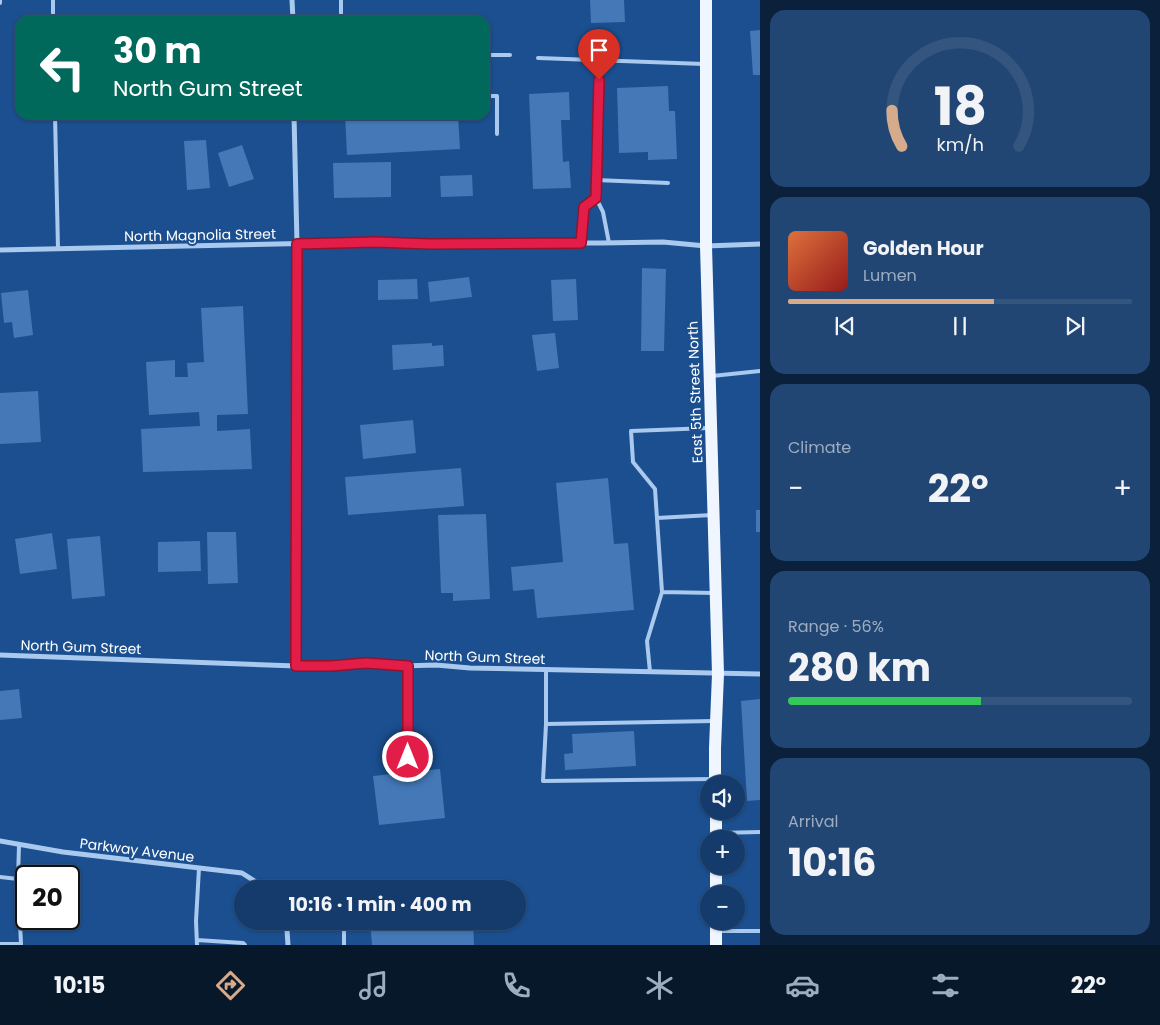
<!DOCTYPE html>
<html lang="en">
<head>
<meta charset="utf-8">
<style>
	:root { --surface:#143b6b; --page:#214673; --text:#f1f3f6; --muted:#9dadc1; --line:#33557e; --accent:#d6ab8b }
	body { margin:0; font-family:Poppins,sans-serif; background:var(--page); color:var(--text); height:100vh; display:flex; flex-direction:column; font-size:19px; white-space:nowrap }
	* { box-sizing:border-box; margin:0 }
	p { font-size:16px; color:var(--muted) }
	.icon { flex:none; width:28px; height:28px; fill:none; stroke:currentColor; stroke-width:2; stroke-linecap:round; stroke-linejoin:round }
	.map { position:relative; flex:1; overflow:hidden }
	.sheet { display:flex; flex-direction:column; gap:10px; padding:10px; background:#0b203b; width:400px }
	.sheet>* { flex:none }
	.guide { position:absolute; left:15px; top:15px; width:475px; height:105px; border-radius:15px; box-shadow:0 1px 4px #0004,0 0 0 1px var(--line); background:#00695c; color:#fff; overflow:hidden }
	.fabs { position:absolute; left:700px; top:775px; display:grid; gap:10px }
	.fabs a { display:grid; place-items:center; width:45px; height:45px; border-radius:50%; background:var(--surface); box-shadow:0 1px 4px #0004,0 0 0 1px var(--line); font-size:25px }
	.speed { position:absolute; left:15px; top:865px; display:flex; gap:10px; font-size:25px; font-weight:700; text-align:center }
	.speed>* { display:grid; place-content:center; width:65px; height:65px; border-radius:50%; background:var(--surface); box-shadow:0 1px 4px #0004,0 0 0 1px var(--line); line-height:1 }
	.speed .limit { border:2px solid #111; border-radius:8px; background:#fff; color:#111 }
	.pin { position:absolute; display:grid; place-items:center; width:42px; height:42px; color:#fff; margin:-51px -21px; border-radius:50% 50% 50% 0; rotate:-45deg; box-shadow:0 0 5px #0007 }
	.pin .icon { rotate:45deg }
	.me { position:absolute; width:55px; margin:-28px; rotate:0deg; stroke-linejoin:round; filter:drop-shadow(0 0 4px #0008) }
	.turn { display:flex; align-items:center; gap:18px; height:105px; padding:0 15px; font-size:22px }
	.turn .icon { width:65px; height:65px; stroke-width:2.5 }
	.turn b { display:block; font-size:35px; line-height:42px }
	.big { font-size:38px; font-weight:700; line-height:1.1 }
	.sheet .widget { flex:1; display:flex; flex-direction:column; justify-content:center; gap:8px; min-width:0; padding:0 18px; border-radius:15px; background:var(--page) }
	.sheet .dial { align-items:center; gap:0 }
	.dial svg { height:130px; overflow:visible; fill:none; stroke:var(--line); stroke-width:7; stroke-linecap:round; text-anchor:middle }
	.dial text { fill:var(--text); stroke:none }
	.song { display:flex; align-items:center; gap:15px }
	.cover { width:60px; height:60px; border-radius:8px; background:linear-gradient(135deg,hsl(20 70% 55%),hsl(0 70% 35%)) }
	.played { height:5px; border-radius:2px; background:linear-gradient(90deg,var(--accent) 60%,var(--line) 60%) }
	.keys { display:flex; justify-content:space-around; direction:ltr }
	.heat { display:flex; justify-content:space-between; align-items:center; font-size:28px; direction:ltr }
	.charge { height:8px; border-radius:4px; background:linear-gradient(90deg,#34c759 56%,var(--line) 0) }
	.trip { position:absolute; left:234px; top:880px; width:292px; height:50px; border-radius:25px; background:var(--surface); box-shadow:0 1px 4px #0004,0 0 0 1px var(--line); font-weight:700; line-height:50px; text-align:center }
	.tab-bar { display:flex; height:80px; justify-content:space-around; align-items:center; background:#08182b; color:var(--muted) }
	.tab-bar .icon { width:35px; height:35px }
	.tab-bar .active { color:var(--accent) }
	.tab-bar b { font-size:22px; color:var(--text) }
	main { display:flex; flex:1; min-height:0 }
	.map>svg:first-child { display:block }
</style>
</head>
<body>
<main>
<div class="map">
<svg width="760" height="945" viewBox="0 0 760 945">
	<rect width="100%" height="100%" fill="#1b4f8f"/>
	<path fill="#4478b7" d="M 590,0 L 624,0 L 625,22 L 591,23 Z
		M 760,30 L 760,75 L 753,75 L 750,31 Z
		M 668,86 L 669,111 L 675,111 L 677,159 L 648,160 L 648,152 L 619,153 L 617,88 Z
		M 569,92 L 570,120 L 561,120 L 563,162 L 569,161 L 571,188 L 533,189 L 529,94 Z
		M 345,115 L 458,115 L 460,149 L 347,155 Z
		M 206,140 L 210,188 L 187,190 L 184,141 Z
		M 242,145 L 254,179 L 229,187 L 218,153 Z
		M 391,162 L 391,197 L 334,198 L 333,163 Z
		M 472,175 L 473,196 L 441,197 L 440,176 Z
		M 642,268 L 666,269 L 664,351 L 641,351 Z
		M 469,277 L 472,297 L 430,302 L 428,282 Z
		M 417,279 L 418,299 L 378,300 L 378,280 Z
		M 576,279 L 578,320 L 553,321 L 551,280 Z
		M 28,290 L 33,335 L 14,338 L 12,322 L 4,323 L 1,293 Z
		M 243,306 L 248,414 L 217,415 L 217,431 L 250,429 L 252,469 L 143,472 L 141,429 L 200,426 L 199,412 L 149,415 L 146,362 L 175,360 L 175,377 L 188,377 L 187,363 L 204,362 L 201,308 Z
		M 555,333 L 559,368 L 537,371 L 532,335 Z
		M 432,343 L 432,346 L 443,345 L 444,366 L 393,370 L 392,345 Z
		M 38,391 L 41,442 L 0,444 L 0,393 Z
		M 413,420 L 416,453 L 363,459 L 360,425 Z
		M 461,468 L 464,506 L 348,515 L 345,477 Z
		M 608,478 L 614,544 L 628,543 L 634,610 L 537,618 L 534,589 L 513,591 L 511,567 L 563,562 L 556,483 Z
		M 756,510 L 760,510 L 760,532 L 756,532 Z
		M 486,514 L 490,599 L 453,601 L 453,593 L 441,593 L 438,515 Z
		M 207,532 L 236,532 L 238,583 L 208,584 Z
		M 52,533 L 57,569 L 20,574 L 15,539 Z
		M 100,536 L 105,596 L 72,599 L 67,539 Z
		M 200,541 L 201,571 L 158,572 L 158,542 Z
		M 19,689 L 22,718 L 0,720 L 0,691 Z
		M 760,699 L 760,800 L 747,801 L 741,701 Z
		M 634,731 L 636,766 L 565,770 L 564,754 L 573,753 L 572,734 Z
		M 440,769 L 445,818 L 379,825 L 373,776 Z
		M 370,921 L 473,921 L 474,945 L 372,945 Z"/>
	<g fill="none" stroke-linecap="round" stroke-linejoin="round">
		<path stroke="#a9c9ee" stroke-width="4" d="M 53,0 L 53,20
			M 0,3 L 0,0
			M 341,20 L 341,0
			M 485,55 L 510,55
			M 538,58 L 704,64
			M 485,96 L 497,96 L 497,134
			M 55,115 L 58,249
			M 596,180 L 668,183
			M 596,198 L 603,212 L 609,243
			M 581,243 L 584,207 L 596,198 L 599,60
			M 712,376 L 760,371
			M 657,518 L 712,515
			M 662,592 L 714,593
			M 408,666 L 408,757
			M 546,670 L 546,724 L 543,781 L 713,779
			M 650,672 L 647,641 L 662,592 L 655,489 L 633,462 L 631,431 L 709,428
			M 546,724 L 714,721
			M 718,833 L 760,832
			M 0,877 L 18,879
			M 343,888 L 460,886
			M 344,921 L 344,945
			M 718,931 L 760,931
			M 197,940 L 243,943 L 245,945
			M 0,944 L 21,944 L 18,879 L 19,845
			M 197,945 L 196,921 L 199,868"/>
		<path stroke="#a9c9ee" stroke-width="5" d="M 292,0 L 293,20
			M 294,115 L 297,244 L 296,666
			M 0,250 L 323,243 L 601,243 L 663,242 L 706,246 L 760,244
			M 0,655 L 296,666 L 331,665 L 366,663 L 401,666 L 436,665 L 470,668 L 760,674
			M 0,841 L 63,852 L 242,873 L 267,889
			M 283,921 L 287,930 L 288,945"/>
		<path stroke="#f0f6ff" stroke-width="12" d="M 706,0 L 706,246 L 718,674 L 715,748 L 715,784
			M 716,811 L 716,839
			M 716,866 L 716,894
			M 716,921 L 716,945"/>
	</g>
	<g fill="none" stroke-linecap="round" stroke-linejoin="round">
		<defs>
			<path id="route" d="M 408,757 L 408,666 L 366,663 L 331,666 L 296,666 L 297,244 L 376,242 L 430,244 L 581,243 L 584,207 L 596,198 L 599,80"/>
		</defs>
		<use href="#route" stroke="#92132f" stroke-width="12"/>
		<use href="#route" stroke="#e11d48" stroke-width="9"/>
	</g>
	<g text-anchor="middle" stroke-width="4" stroke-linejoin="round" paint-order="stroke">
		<g font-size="14" fill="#fff" stroke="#1b4f8f">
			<text transform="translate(200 235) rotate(-1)" y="5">North Magnolia Street</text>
			<text transform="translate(695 392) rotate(-92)" y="5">East 5th Street North</text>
			<text transform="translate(81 647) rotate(2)" y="5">North Gum Street</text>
			<text transform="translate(485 657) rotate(2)" y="5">North Gum Street</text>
			<text transform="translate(137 850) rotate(7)" y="5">Parkway Avenue</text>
		</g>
	</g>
</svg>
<div class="fabs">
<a><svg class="icon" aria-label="sound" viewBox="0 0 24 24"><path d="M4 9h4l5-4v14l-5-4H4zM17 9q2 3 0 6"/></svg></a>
<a>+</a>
<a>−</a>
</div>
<div class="speed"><div class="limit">20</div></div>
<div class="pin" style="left:599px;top:80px;background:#d93025"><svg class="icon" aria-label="arrive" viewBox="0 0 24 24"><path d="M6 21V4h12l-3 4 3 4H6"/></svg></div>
<svg class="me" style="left:408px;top:757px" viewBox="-20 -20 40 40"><circle r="17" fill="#e11d48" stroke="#fff" stroke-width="3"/><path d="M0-11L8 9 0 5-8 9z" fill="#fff"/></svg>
<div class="trip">10:16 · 1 min · 400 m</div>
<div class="guide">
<div class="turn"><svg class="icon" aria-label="left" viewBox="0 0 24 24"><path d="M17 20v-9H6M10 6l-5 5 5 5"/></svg><div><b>30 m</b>North Gum Street</div></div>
</div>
</div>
<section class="sheet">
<div class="widget dial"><svg viewBox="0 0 100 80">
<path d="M14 69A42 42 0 1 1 86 69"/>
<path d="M14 69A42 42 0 0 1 8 47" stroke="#d6ab8b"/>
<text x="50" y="56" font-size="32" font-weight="700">18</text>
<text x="50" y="72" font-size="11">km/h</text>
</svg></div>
<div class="widget">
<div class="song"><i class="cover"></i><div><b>Golden Hour</b><p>Lumen</p></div></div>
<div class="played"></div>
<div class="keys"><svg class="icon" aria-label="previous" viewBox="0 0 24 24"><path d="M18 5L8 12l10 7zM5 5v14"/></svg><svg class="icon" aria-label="pause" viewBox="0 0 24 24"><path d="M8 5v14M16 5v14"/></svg><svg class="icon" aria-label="next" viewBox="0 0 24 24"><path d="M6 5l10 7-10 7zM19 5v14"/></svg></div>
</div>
<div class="widget"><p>Climate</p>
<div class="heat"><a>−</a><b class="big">22°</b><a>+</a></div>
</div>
<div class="widget"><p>Range · 56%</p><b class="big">280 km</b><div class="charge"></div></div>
<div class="widget"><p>Arrival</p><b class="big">10:16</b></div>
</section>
</main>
<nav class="tab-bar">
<b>10:15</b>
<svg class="icon active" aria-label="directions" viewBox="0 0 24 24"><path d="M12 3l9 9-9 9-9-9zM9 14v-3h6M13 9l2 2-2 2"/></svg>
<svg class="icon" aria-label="music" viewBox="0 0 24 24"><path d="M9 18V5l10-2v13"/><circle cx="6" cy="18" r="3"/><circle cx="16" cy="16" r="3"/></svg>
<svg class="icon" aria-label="phone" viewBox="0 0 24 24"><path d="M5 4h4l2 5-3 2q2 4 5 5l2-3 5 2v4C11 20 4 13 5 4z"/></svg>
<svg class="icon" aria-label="climate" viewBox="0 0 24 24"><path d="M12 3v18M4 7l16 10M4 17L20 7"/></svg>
<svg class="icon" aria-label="car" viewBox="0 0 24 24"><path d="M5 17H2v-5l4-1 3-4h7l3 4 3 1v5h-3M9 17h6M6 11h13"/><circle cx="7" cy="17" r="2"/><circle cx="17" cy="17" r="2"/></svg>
<svg class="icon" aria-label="filters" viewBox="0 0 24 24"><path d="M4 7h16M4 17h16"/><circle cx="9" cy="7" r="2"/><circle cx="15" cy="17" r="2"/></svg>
<b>22°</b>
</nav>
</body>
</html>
